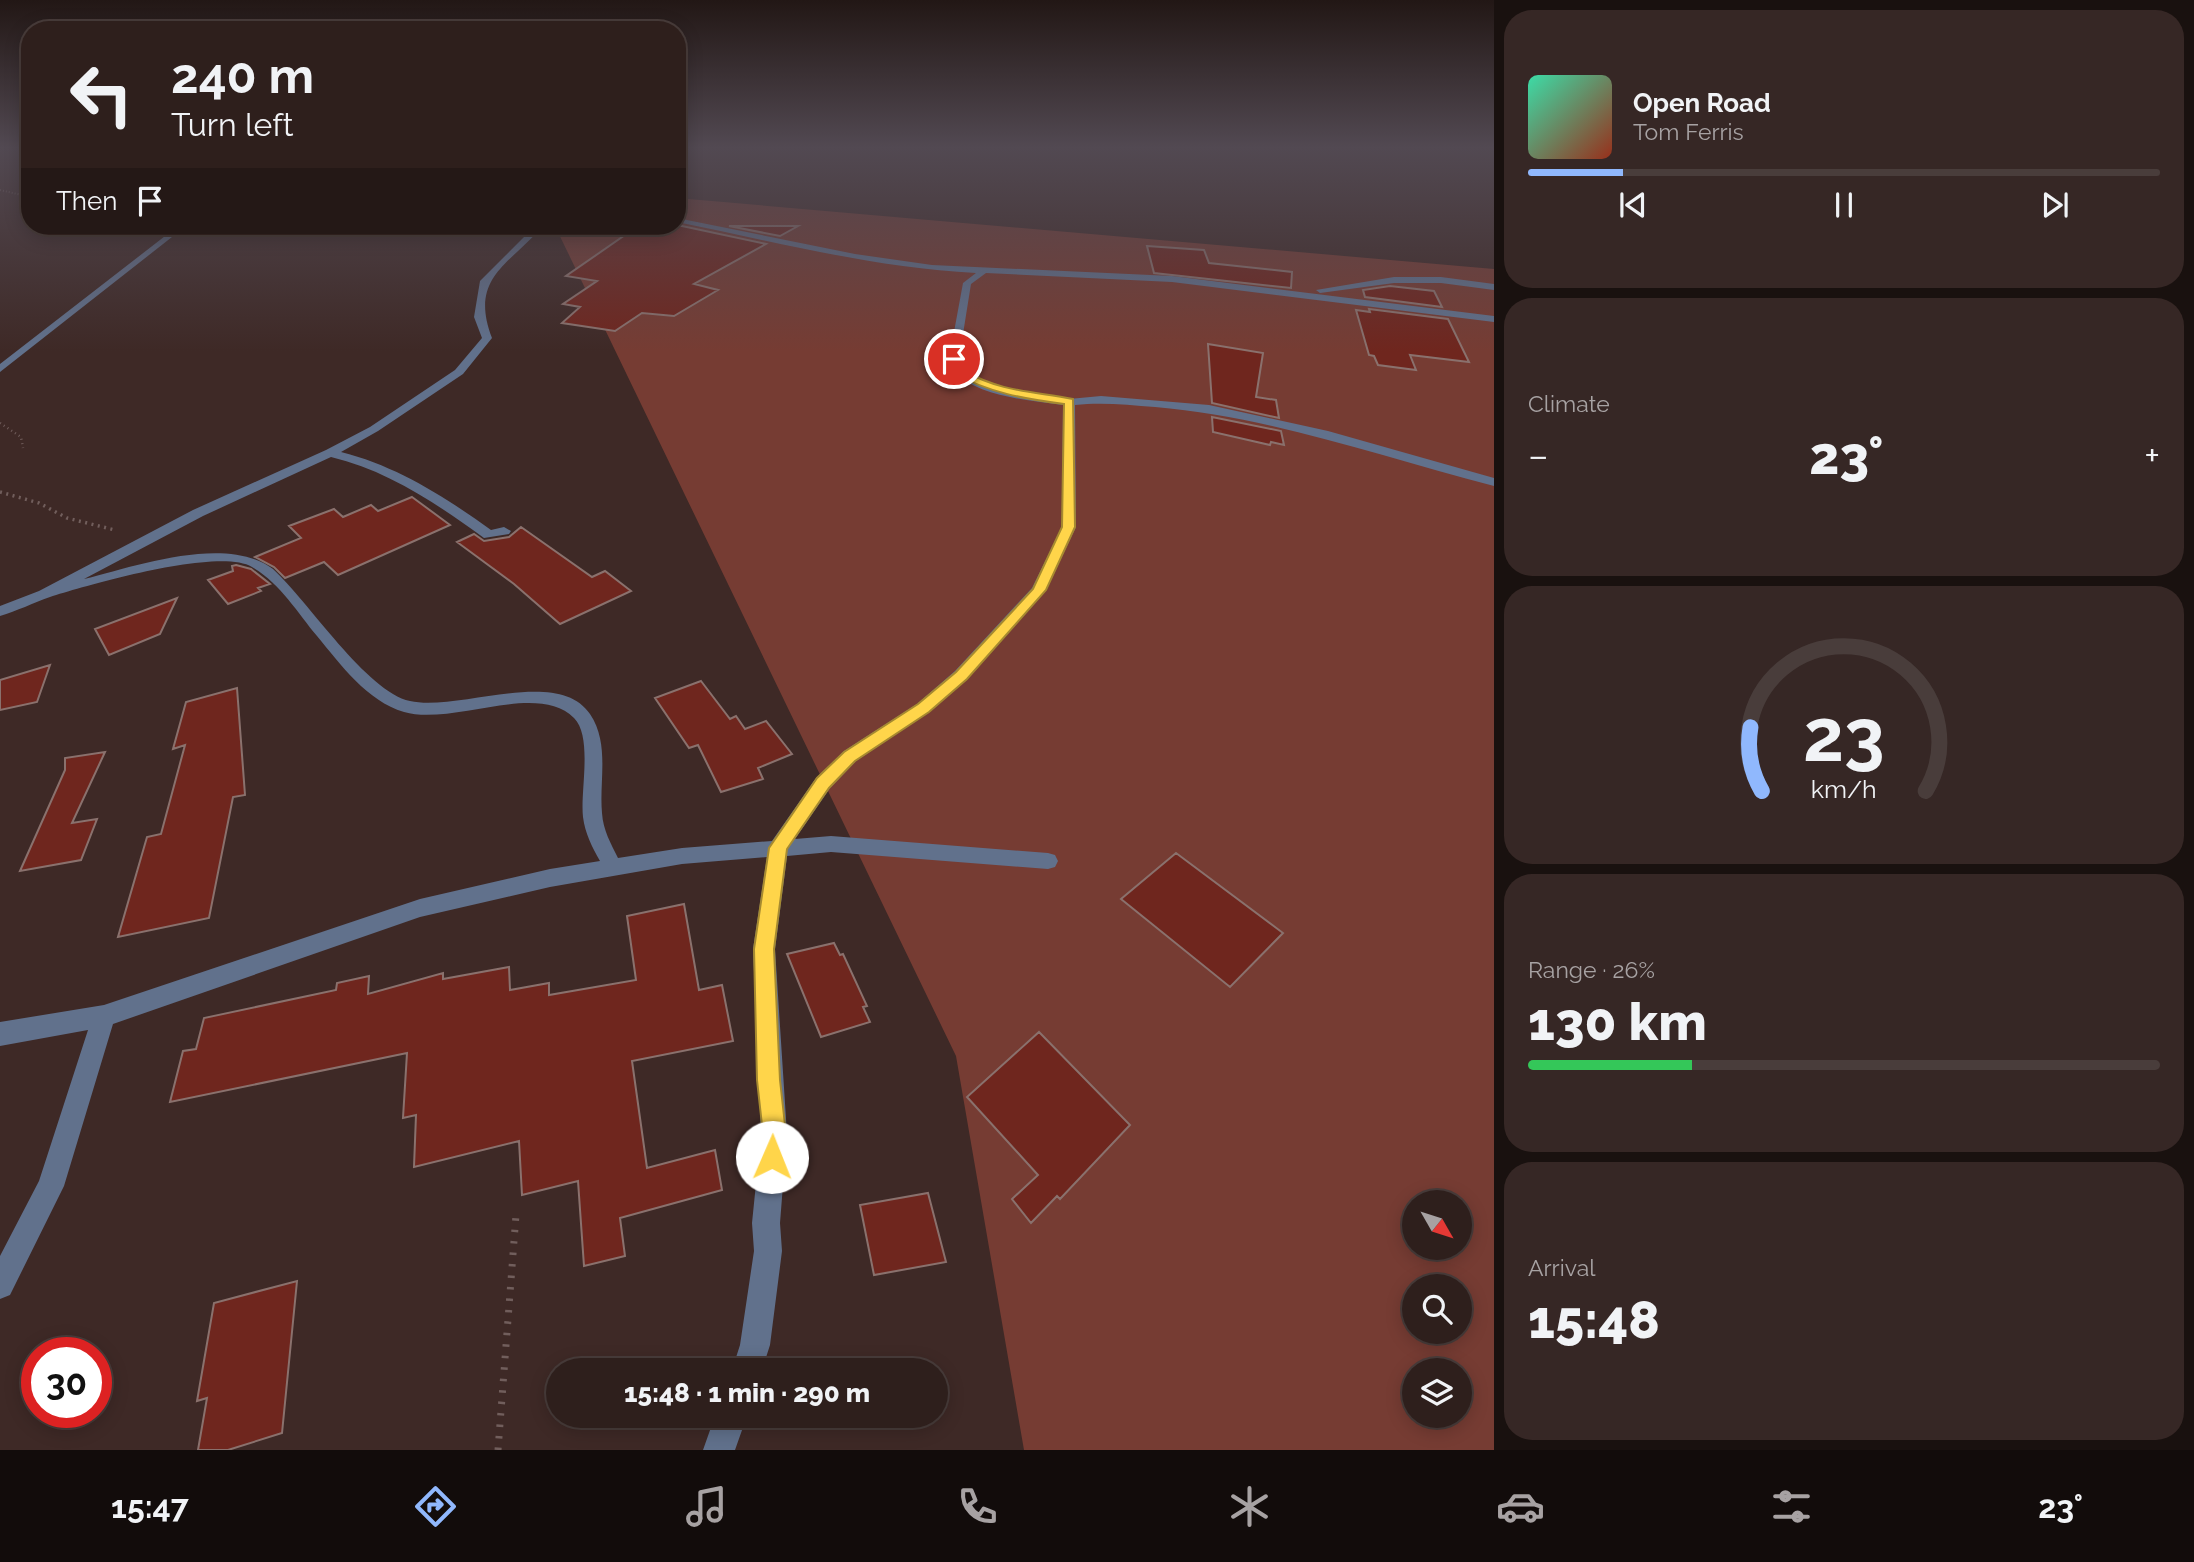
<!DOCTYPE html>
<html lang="en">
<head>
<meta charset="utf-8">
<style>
	:root { --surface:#2e1f1c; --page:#362725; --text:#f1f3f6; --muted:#a7a2a3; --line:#493d3b; --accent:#90b8fd }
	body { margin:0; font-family:Raleway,sans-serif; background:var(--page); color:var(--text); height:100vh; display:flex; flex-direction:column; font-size:26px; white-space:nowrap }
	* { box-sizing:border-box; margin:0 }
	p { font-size:23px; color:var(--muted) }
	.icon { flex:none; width:38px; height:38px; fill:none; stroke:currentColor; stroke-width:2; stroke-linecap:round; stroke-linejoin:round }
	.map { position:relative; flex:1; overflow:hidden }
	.drawer { display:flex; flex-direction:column; gap:10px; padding:10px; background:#19110f; width:700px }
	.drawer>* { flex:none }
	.hud { position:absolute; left:21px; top:21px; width:665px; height:214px; border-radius:28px; box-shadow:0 4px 18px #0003,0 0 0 2px var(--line); background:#2e1f1c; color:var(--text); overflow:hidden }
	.needle { width:46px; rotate:129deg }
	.buttons { position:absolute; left:1402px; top:1190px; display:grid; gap:14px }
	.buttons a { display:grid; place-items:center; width:70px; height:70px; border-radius:50%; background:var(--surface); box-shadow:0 4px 18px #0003,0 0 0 2px var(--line); font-size:35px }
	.speed { position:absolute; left:21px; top:1337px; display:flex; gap:14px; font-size:35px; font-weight:700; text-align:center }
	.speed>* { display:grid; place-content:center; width:91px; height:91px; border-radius:50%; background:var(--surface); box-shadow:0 4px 18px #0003,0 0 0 2px var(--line); line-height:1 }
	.speed .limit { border:10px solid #d22; background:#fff; color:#111 }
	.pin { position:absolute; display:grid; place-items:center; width:60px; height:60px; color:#fff; margin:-30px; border:4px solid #fff; border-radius:50%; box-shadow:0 2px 7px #0007 }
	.me { position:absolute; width:77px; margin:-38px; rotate:1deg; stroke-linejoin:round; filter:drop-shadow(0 0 5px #0008) }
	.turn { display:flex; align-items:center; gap:24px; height:147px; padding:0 35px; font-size:32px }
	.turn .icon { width:91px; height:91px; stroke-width:2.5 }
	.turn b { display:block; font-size:49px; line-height:60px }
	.then { display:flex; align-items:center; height:66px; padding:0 35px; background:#0003; gap:14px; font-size:26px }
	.big { font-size:52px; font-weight:800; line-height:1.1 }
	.drawer .tile { flex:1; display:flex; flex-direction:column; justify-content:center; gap:10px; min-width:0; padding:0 24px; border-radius:28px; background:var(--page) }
	.drawer .dial { align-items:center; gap:0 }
	.dial svg { height:182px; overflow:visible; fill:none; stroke:var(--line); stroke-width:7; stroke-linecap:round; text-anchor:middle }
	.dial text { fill:var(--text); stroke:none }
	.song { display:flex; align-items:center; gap:21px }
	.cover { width:84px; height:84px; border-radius:10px; background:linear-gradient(135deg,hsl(160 70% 55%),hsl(10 70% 35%)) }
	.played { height:7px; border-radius:4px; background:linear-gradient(90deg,var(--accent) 15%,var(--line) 15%) }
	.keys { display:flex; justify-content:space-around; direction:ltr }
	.heat { display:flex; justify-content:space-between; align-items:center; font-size:38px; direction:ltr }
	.charge { height:10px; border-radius:5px; background:linear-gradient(90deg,#34c759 26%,var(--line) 0) }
	.trip { position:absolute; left:546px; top:1358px; width:402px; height:70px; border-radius:35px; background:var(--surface); box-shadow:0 4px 18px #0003,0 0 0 2px var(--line); font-weight:800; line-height:70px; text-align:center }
	.dock { display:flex; height:112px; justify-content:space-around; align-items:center; background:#120c0b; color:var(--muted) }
	.dock .icon { width:49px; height:49px }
	.dock .on { color:var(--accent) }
	.dock b { font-size:32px; color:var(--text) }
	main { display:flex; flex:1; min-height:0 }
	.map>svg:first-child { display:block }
</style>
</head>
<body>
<main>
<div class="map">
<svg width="1494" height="1450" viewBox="0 0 1494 1450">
	<rect width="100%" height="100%" fill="#3e2926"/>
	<path fill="#763c33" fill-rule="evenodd" d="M 677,198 L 1494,269 L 1494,1450 L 1024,1450 L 956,1056 L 555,226 L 677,226 ZM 1414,1202 L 1460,1202 L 1460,1248 L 1414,1248 ZM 1414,1286 L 1460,1286 L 1460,1332 L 1414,1332 ZM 1414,1370 L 1460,1370 L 1460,1416 L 1414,1416 Z"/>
	<path fill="#6f261e" stroke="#8a716d" stroke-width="2" d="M 638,226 L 682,226 L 766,244 L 694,284 L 718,290 L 674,316 L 642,313 L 615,331 L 562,323 L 580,307 L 563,304 L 597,281 L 566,276 Z
		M 729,226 L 798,226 L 780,236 Z
		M 1147,246 L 1204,250 L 1209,263 L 1292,272 L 1291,288 L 1154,273 Z
		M 1390,286 L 1434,291 L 1442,307 L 1365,297 L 1363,290 Z
		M 1369,309 L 1448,319 L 1469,362 L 1410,355 L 1416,370 L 1378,365 L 1374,356 L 1369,355 L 1356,310 L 1370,312 Z
		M 1208,344 L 1263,353 L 1256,397 L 1276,400 L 1279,418 L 1212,403 Z
		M 1212,417 L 1281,431 L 1284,445 L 1271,442 L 1270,445 L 1213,432 Z
		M 412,497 L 450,525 L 338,575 L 324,562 L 285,578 L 274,567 L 255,557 L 301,538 L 289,526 L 334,509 L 343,517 L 371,505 L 378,511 Z
		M 521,527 L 592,577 L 605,571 L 631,591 L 560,624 L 514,584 L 457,542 L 474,534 L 484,541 L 509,537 Z
		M 236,565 L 251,569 L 270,584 L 258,588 L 261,591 L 228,604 L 208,580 L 233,571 L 232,566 Z
		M 177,598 L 160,634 L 109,655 L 95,629 Z
		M 50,665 L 37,702 L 0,710 L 0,680 Z
		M 701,681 L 730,719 L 736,716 L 745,729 L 766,721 L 792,754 L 758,768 L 763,779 L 721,792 L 698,745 L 689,748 L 655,698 Z
		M 237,688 L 245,795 L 233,797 L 209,918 L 118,937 L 147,837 L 161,834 L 185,745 L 173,749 L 186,702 Z
		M 105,752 L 72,823 L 97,819 L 81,860 L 20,871 L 65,770 L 65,758 Z
		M 1176,853 L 1283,933 L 1230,987 L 1121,899 Z
		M 684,904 L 699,990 L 722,985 L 733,1041 L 632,1061 L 647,1168 L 715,1150 L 722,1190 L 620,1218 L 625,1256 L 584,1266 L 578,1181 L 522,1195 L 519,1141 L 414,1167 L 416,1115 L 403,1118 L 407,1053 L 170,1102 L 183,1051 L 196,1049 L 204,1018 L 336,990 L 337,983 L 369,976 L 368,994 L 443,973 L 443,979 L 509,967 L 510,990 L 549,983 L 549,995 L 636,980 L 627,916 Z
		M 834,943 L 840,955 L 843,954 L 867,1006 L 863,1007 L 870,1022 L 821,1037 L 787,954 Z
		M 1039,1032 L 1130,1125 L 1060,1199 L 1057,1196 L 1031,1223 L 1012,1199 L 1038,1175 L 967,1097 Z
		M 928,1193 L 946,1262 L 874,1275 L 860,1205 Z
		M 297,1281 L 282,1433 L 228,1450 L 198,1450 L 207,1398 L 197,1401 L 214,1303 Z"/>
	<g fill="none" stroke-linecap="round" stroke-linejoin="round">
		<path stroke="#715e5c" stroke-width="2" stroke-dasharray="1 2" stroke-linecap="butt" d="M 0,190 L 30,197"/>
		<path stroke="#715e5c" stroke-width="2.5" stroke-dasharray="1 3.5" stroke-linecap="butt" d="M 0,423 L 21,437 L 23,448"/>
		<path stroke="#715e5c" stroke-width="3.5" stroke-dasharray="2 4.5" stroke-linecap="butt" d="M 0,492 L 39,503 L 67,518 L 115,530"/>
		<path stroke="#715e5c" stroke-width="7" stroke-dasharray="2.5 9" stroke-linecap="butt" d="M 498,1450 L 516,1215"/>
		<path fill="#61718c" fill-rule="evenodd" d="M 677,218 L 855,254 L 932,265 L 1172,276 L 1494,316 L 1494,322 L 1172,282 L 986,273 L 971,284 L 959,359 L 962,369 L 984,382 L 1023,393 L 1069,399 L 1101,396 L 1209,405 L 1328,431 L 1494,478 L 1494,486 C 1381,457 1272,417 1155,407 C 1128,405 1102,402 1075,405 L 1076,527 L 1046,590 L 967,679 L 929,712 L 856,761 L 830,788 L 795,839 L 831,836 L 1048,853 L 1055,855 L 1058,861 L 1055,867 L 1048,869 L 831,852 L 787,856 L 775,949 L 787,1134 L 780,1223 L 782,1251 L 770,1345 L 762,1370 L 732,1370 L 740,1345 L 754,1251 L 752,1223 L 761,1134 L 753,949 L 767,857 L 682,864 L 550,887 L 420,917 L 113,1024 L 64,1186 L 10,1295 L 0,1299 L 0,1256 L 39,1181 L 88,1030 L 0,1046 L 0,1022 L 104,1005 L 420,899 L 550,869 L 600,861 C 592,847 585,833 583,817 C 580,791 593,737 574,718 C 537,681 453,726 404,712 C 367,701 341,665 317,636 C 298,613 279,582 252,567 C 219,547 88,585 50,597 C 33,603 17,611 0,616 L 0,606 L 39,591 L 193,510 L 326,450 L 370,427 L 455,370 L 482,338 L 474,317 L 480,281 L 535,226 L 543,226 C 508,266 469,278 492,338 L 463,374 L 378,431 L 341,452 C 397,466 445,497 491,530 L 504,527 L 511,531 L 509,534 L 484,538 C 437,504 389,471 331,457 L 203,516 L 84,579 C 136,566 226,534 273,569 C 308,601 367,692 410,701 C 458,712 558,666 590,714 C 610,744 599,780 602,813 C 603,830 611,844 618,858 L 682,848 L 772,841 L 816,778 L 844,751 L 917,704 L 955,671 L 1032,588 L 1062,527 L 1063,405 C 1027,400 980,397 952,371 L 949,359 L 963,283 L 976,273 C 875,268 776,242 677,222 Z
			M 178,226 L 186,226 L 0,372 L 0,364 Z
			M 1394,277 L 1441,277 L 1494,284 L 1494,290 L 1441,283 L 1394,283 L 1320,293 L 1316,290 Z
			M 715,1416 L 747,1416 L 735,1450 L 703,1450 Z"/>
	</g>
	<linearGradient id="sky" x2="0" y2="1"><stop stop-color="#221715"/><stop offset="0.42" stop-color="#524952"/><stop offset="1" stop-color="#524952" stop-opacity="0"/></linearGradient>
	<rect width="1494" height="351" fill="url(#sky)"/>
	<path fill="#ffd54a" stroke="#a68a30" stroke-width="2" d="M 950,357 L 957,357 L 962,370 C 1002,392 1030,391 1073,399 L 1075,527 L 1046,590 L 967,679 L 929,712 L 855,761 L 829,788 L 787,849 L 774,949 L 780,1080 L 786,1134 L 781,1165 L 772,1168 L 764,1165 L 761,1157 L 763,1134 L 757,1080 L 754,949 L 769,848 L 817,778 L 844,752 L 918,704 L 956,672 L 1033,589 L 1062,527 L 1064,404 C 1025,399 989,393 954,373 Z"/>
</svg>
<div class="buttons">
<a><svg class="needle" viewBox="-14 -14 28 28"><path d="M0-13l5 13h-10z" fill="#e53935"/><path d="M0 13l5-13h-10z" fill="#a7a2a3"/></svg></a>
<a><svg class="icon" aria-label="search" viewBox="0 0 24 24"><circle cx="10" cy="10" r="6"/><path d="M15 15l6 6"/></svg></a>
<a><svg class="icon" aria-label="layers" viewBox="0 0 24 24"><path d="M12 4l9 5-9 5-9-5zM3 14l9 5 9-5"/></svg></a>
</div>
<div class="speed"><div class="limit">30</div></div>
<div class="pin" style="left:954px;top:359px;background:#d93025"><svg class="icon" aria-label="arrive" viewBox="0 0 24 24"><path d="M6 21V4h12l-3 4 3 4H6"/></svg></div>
<svg class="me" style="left:772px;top:1157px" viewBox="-20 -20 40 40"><circle r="19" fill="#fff"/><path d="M0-13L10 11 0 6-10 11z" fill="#ffd54a"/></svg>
<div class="trip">15:48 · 1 min · 290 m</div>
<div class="hud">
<div class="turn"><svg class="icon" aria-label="left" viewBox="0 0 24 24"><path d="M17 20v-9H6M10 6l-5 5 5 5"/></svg><div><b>240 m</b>Turn left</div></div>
<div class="then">Then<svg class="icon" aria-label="arrive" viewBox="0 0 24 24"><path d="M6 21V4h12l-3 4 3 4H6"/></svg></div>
</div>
</div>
<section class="drawer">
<div class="tile">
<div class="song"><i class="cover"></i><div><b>Open Road</b><p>Tom Ferris</p></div></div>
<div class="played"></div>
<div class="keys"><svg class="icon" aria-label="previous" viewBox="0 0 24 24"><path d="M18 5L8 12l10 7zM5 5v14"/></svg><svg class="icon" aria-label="pause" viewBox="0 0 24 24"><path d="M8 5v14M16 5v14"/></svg><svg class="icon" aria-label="next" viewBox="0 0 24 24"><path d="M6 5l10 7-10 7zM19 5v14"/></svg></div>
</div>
<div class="tile"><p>Climate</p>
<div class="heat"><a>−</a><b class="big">23°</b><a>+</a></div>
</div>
<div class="tile dial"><svg viewBox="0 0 100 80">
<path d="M14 69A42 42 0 1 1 86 69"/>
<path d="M14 69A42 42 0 0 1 9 41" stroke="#90b8fd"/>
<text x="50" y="56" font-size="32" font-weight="700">23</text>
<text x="50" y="72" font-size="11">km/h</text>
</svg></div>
<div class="tile"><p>Range · 26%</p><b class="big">130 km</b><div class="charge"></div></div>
<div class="tile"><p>Arrival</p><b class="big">15:48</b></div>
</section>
</main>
<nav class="dock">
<b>15:47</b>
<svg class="icon on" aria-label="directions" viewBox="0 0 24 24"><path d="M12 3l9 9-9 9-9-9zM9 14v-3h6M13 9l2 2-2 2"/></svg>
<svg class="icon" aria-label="music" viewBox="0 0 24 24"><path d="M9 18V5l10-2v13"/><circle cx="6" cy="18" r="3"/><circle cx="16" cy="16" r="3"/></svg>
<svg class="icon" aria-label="phone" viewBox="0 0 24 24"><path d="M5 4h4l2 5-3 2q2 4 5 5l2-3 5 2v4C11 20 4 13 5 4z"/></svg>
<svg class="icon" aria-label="climate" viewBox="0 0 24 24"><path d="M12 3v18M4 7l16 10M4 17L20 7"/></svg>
<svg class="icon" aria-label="car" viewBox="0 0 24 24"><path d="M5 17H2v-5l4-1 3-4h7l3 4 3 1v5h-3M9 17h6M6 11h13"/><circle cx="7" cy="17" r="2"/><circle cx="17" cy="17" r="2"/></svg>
<svg class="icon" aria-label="filters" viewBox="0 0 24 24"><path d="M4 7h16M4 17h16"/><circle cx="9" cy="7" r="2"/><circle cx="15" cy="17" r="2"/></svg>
<b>23°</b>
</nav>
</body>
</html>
